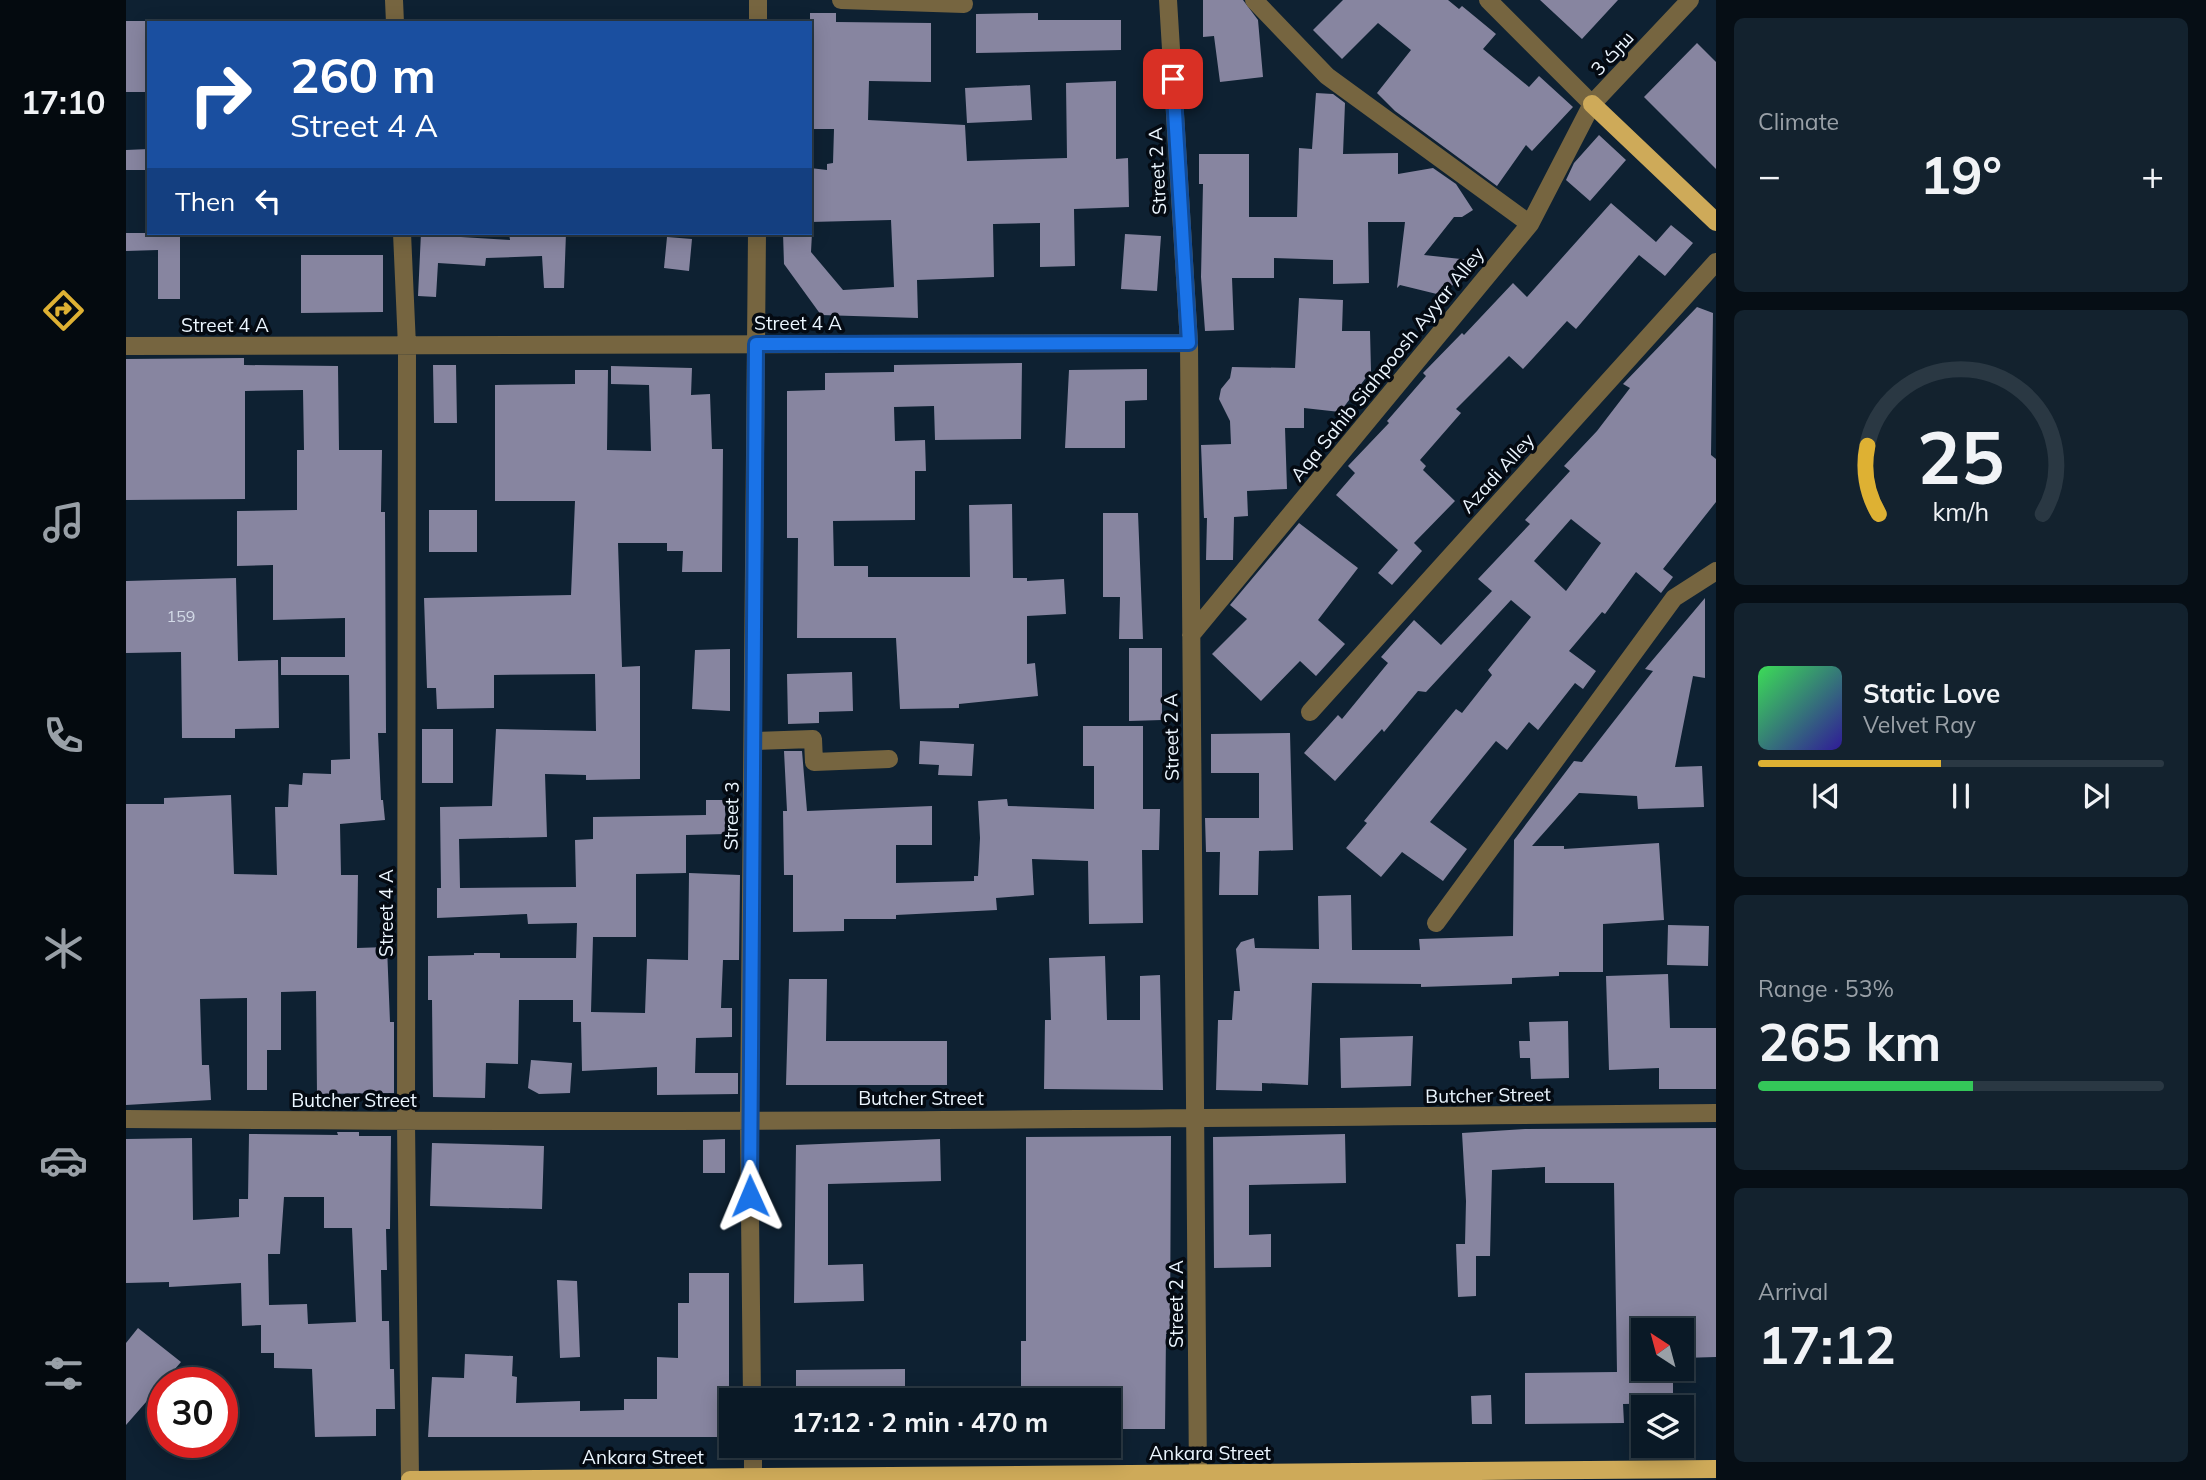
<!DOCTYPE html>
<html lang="en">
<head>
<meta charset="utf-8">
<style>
	:root { --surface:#0a1926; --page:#13222e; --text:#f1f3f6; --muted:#99a0a7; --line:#2a3843; --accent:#deb133 }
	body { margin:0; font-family:Mulish,Cairo,sans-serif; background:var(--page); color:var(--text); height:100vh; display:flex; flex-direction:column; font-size:26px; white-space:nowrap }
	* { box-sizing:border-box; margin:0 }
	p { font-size:23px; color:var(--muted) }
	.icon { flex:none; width:38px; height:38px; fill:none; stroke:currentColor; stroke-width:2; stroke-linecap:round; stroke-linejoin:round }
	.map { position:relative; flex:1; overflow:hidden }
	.drawer { display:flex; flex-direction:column; gap:18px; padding:18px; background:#060e15; width:490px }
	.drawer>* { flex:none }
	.banner { position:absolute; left:21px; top:21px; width:665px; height:214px; border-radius:0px; box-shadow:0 4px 18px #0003,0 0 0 2px var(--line); background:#1a4fa0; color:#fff; overflow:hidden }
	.needle { width:46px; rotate:324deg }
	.buttons { position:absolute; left:1505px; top:1318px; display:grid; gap:14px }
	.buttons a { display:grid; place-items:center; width:63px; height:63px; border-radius:0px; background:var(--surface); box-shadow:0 4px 18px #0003,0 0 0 2px var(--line); font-size:35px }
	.speed { position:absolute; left:21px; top:1367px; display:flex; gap:14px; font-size:35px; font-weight:700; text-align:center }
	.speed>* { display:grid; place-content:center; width:91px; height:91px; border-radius:50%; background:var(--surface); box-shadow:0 4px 18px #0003,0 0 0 2px var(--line); line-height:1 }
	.speed .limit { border:10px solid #d22; background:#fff; color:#111 }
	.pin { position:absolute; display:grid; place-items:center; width:60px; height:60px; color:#fff; margin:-30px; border-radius:14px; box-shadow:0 4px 10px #0006 }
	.me { position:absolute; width:77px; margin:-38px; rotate:359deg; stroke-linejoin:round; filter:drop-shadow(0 0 5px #0008) }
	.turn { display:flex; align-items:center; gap:24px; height:147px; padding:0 28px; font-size:32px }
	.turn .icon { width:91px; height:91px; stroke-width:2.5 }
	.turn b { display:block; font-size:49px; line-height:60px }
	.then { display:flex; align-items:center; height:66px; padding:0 28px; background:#0003; gap:14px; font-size:26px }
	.big { font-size:52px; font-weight:700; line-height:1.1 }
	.drawer .tile { flex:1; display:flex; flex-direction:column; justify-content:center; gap:10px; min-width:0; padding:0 24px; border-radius:10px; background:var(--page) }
	.drawer .dial { align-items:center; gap:0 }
	.dial svg { height:182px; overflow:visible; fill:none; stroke:var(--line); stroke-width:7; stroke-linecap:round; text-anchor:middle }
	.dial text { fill:var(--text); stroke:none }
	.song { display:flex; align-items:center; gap:21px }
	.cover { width:84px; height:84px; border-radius:10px; background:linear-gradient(135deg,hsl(130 70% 55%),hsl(250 70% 35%)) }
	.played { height:7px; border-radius:4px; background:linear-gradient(90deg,var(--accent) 45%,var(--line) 45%) }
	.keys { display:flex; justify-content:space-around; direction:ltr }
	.heat { display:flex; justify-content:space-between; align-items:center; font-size:38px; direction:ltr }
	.charge { height:10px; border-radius:5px; background:linear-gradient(90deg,#34c759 53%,var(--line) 0) }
	.trip { position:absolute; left:593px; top:1388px; width:402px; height:70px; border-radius:0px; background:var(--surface); box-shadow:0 4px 18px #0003,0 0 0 2px var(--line); font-weight:700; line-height:70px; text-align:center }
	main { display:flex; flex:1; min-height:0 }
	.menu { display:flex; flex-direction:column; width:126px; justify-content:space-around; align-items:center; background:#040a0f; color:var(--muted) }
	.menu .icon { width:49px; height:49px }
	.menu .active { color:var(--accent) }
	.menu b { font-size:32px; color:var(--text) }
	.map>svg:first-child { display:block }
</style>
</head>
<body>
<main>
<nav class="menu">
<b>17:10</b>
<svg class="icon active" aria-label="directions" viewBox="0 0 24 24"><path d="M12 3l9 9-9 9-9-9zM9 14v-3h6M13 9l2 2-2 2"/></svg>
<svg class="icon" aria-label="music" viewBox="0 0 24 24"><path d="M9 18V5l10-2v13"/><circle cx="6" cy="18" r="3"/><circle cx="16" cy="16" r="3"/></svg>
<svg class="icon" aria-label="phone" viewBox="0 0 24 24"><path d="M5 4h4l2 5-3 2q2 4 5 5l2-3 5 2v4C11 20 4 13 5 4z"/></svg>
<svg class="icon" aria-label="climate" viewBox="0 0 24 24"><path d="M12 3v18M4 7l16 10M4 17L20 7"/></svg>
<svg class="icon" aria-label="car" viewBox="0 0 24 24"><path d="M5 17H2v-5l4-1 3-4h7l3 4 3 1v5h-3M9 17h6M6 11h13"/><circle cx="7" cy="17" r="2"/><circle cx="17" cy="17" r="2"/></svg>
<svg class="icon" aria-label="filters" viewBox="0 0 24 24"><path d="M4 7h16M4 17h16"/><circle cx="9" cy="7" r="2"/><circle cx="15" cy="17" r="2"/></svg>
</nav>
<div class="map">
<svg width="1590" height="1480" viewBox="0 0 1590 1480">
	<rect width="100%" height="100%" fill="#0e2132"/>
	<path fill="#8785a0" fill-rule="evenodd" d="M 1077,0 L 1117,0 L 1132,20 L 1137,77 L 1094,82 L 1088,36 L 1077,37 Z
		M 1217,0 L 1322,0 L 1333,9 L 1336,6 L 1370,34 L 1357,49 L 1403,87 L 1413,76 L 1447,107 L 1406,151 L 1400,145 L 1371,186 L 1269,111 L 1251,93 L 1285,50 L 1252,23 L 1216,59 L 1187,30 Z
		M 1414,0 L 1492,0 L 1456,39 Z
		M 684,13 L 710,13 L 710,22 L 805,23 L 805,82 L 743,81 L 742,120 L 839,125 L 841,161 L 941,158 L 940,83 L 990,81 L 990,159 L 1002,158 L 1003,207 L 948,209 L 949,266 L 914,267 L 914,223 L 867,224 L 868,277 L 791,280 L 792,318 L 695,315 L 658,264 L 657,233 L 686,233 L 685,252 L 717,290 L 768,287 L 765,220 L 684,222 L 684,168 L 701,170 L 701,164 L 707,163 L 708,129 L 684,129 Z
		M 912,13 L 912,20 L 995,20 L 995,50 L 850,53 L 850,14 Z
		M 0,21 L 23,21 L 23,92 L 0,92 Z
		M 1571,43 L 1590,62 L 1590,169 L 1518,97 Z
		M 904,85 L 906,120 L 841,123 L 839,88 Z
		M 1190,93 L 1207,94 L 1219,103 L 1217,154 L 1272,153 L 1272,174 L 1307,168 L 1330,184 L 1347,210 L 1336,217 L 1328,217 L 1298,255 L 1344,260 L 1319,296 L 1274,285 L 1271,288 L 1279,222 L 1242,222 L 1243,283 L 1207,284 L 1207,260 L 1148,258 L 1148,278 L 1106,278 L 1108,330 L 1079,331 L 1075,277 L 1077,184 L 1073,184 L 1073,154 L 1123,154 L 1123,217 L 1171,217 L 1173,148 L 1186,149 Z
		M 1473,135 L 1500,160 L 1464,201 L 1440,180 L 1448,163 Z
		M 23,149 L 23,170 L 0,170 L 0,150 Z
		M 1485,203 L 1530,242 L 1545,225 L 1567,243 L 1539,276 L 1513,255 L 1450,329 L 1441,321 L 1397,369 L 1383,356 L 1330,409 L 1335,413 L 1294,460 L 1300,466 L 1297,470 L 1329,501 L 1288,543 L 1296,551 L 1266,585 L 1252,573 L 1272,550 L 1210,495 L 1229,473 L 1222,466 L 1263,423 L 1261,421 L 1300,376 L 1297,373 L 1336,333 L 1338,335 L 1387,283 L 1401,297 Z
		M 0,233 L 54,233 L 54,299 L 32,299 L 32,250 L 0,251 Z
		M 295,233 L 336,233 L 335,237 L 384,240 L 383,233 L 440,233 L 438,288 L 418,288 L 416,256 L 360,258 L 359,266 L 312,263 L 310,297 L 292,296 Z
		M 999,234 L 1035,236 L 1031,291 L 995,289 Z
		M 541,237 L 566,239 L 563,271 L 538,268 Z
		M 175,255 L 257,255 L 257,312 L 175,313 Z
		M 1173,298 L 1217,300 L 1216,331 L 1244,331 L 1245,371 L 1214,412 L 1178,408 L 1178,428 L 1159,428 L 1161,489 L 1121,491 L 1122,516 L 1108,517 L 1107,560 L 1080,560 L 1081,518 L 1078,518 L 1075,445 L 1105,444 L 1104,421 L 1093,399 L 1095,389 L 1104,378 L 1106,367 L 1169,368 Z
		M 1571,307 L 1587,313 L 1585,455 L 1590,459 L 1590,502 L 1537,569 L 1547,577 L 1535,593 L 1510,572 L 1479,614 L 1476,612 L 1443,651 L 1470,671 L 1457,689 L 1449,683 L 1412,730 L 1403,722 L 1381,750 L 1370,741 L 1304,822 L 1341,849 L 1317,881 L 1276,852 L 1255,877 L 1220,848 L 1241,823 L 1238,821 L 1330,709 L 1336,713 L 1366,675 L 1362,670 L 1405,617 L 1385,600 L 1300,692 L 1292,691 L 1258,732 L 1256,729 L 1209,781 L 1178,753 L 1212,715 L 1216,719 L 1262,663 L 1255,657 L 1288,620 L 1315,645 L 1366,591 L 1352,579 L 1404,524 L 1399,520 L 1444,471 L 1438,466 L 1471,431 L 1504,388 L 1497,384 ZM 1445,519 L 1475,543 L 1440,591 L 1408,561 Z
		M 118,358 L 118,365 L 212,366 L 213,450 L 256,450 L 255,512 L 259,512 L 260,733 L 252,733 L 255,800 L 257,800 L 259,820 L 214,824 L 215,875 L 232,875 L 231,948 L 261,947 L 264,1022 L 268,1022 L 268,1093 L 191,1094 L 190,991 L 155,992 L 155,1050 L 141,1050 L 141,1090 L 121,1090 L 121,998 L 74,999 L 76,1065 L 83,1065 L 85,1100 L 0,1105 L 0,804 L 38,804 L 38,798 L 105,795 L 108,874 L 151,875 L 149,807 L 162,807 L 163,784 L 176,785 L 177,773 L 205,774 L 205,760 L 224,759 L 223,675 L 155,675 L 155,657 L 219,657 L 219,618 L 147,620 L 147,565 L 111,566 L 111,511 L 171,510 L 171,450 L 178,450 L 177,390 L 119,391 L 119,499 L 0,500 L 0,359 Z
		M 896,363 L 895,439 L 809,440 L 808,406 L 768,407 L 769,441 L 799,440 L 800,471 L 789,471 L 789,520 L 707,521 L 708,566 L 742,566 L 742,577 L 844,577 L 843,505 L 886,504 L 887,578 L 901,578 L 901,581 L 938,579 L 940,614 L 901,616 L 901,664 L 909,663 L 912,696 L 833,704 L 833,708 L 774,709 L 770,638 L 671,638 L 672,538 L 661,538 L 661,391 L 699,390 L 699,373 L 768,372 L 768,365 Z
		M 307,365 L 330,365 L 331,423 L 308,423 Z
		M 485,366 L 566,368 L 565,395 L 584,394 L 586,449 L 597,449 L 596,572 L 556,572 L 557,551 L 541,551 L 541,543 L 492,543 L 496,667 L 514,666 L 514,779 L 460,780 L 460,775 L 419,774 L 421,837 L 333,839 L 334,888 L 450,887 L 449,840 L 467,839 L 467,817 L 580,815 L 580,800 L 599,800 L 600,834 L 560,835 L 560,873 L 510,874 L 510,937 L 467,937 L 465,1012 L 519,1013 L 521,959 L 562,960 L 563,873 L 614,875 L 613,960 L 597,960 L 595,1008 L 606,1008 L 606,1037 L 570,1038 L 569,1073 L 612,1073 L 612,1094 L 531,1095 L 531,1067 L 456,1071 L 455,1022 L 447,1022 L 447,1000 L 393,1000 L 392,1064 L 360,1063 L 359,1098 L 307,1097 L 306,1000 L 302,1000 L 302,956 L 348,955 L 348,953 L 374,953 L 374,958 L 450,958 L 451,923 L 402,924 L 401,914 L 311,918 L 311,888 L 315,888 L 314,807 L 366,806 L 370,729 L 470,731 L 469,674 L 368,675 L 368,708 L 311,709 L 310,688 L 301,688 L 298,598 L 445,595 L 449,501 L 369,501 L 369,385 L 449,384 L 449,370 L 482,370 L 481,450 L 525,451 L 523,385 L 485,384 Z
		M 1021,369 L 1021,400 L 999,401 L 999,448 L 939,448 L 943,370 Z
		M 303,510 L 351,510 L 351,552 L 303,552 Z
		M 977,513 L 1012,513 L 1017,639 L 993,639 L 994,597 L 977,597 Z
		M 1173,523 L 1232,568 L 1192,620 L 1219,644 L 1190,676 L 1174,661 L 1135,701 L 1086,654 L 1121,619 L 1104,605 Z
		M 110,578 L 112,661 L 152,660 L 153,728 L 109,729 L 109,738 L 56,738 L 55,652 L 0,653 L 0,581 Z
		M 1579,598 L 1579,678 L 1567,676 L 1549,767 L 1576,766 L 1578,807 L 1512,809 L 1511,796 L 1453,793 L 1406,846 L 1438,846 L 1438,849 L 1533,843 L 1538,920 L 1477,924 L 1477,972 L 1433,972 L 1433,976 L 1386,978 L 1386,984 L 1295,987 L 1295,984 L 1186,983 L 1182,1085 L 1136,1083 L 1136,1091 L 1090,1090 L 1092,1020 L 1106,1020 L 1108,991 L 1114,991 L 1110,949 L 1115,942 L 1128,938 L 1129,948 L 1193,949 L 1192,896 L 1225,895 L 1226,950 L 1294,950 L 1293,939 L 1387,936 L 1388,840 L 1448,761 L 1456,762 L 1527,671 L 1519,669 Z
		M 1003,648 L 1036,648 L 1036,720 L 1003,721 Z
		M 604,649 L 604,711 L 566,709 L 569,650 Z
		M 726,672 L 727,711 L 693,712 L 693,723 L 662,724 L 661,674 Z
		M 957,726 L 1017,726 L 1017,809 L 1034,809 L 1033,850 L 1016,850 L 1017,923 L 963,924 L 962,861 L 906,859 L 908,895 L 870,898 L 871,910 L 770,915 L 770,919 L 718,919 L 718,931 L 667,932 L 667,875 L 658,875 L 657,811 L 661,811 L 658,751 L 676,751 L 681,811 L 806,806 L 806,845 L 770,845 L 770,883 L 848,881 L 848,876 L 852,876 L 854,838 L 852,801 L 881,799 L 882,806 L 968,809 L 968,766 L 957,766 Z
		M 296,729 L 327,729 L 327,783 L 296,783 Z
		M 1164,733 L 1167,850 L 1133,851 L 1132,895 L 1093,895 L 1094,852 L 1080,852 L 1079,818 L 1133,818 L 1133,773 L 1085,773 L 1085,734 Z
		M 794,741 L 848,744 L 846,776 L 812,775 L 813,765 L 793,764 Z
		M 1542,925 L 1583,926 L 1582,966 L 1541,965 Z
		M 979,956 L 981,1020 L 1014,1020 L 1014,976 L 1034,975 L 1037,1090 L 918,1089 L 919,1020 L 925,1020 L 923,958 Z
		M 1542,974 L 1544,1028 L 1590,1028 L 1590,1089 L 1533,1089 L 1533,1068 L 1483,1070 L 1480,976 Z
		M 663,979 L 701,979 L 700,1041 L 821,1041 L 821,1085 L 660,1085 Z
		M 1442,1021 L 1443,1078 L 1405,1079 L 1404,1058 L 1394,1058 L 1393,1041 L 1404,1041 L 1403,1022 Z
		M 1287,1036 L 1285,1086 L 1215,1088 L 1214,1038 Z
		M 405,1060 L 446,1063 L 444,1093 L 413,1094 L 402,1088 Z
		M 1590,1128 L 1590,1357 L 1556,1358 L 1556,1330 L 1517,1330 L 1517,1371 L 1547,1371 L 1547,1403 L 1497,1404 L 1498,1423 L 1399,1424 L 1399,1373 L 1491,1372 L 1488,1183 L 1419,1183 L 1419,1167 L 1366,1170 L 1364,1256 L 1350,1256 L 1350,1296 L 1332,1297 L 1330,1244 L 1339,1244 L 1340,1201 L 1336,1133 L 1399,1129 Z
		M 211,1132 L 233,1132 L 233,1136 L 265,1136 L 264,1229 L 260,1229 L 261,1270 L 255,1270 L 256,1321 L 263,1321 L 264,1369 L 268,1369 L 269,1409 L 250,1409 L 250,1436 L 189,1437 L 186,1369 L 148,1368 L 148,1353 L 135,1353 L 135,1325 L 116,1326 L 115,1283 L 43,1287 L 43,1282 L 0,1283 L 0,1139 L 66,1138 L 67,1220 L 113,1217 L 113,1199 L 122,1199 L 123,1134 L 212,1135 ZM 158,1197 L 198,1197 L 198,1228 L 226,1228 L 230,1322 L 182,1324 L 181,1304 L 143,1305 L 142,1254 L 154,1254 Z
		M 1219,1134 L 1220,1183 L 1123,1185 L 1123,1235 L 1145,1234 L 1145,1267 L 1088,1268 L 1087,1137 Z
		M 1045,1136 L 1044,1334 L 1040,1334 L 1039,1429 L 984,1429 L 984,1400 L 895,1400 L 895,1341 L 900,1341 L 900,1137 Z
		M 599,1139 L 599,1173 L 577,1173 L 577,1140 Z
		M 814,1139 L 815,1181 L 702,1184 L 702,1265 L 737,1264 L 738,1301 L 668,1303 L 670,1145 Z
		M 306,1143 L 418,1146 L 416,1209 L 304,1206 Z
		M 563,1273 L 603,1273 L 603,1437 L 302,1437 L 306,1377 L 338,1378 L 339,1354 L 387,1356 L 386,1376 L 391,1377 L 390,1403 L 454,1401 L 454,1411 L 498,1410 L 498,1399 L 531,1399 L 531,1357 L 552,1358 L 552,1303 L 563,1303 Z
		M 431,1280 L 451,1281 L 454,1357 L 434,1358 Z
		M 12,1328 L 55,1362 L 0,1425 L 0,1343 Z
		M 779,1369 L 779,1400 L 670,1400 L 670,1370 Z
		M 1365,1395 L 1366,1424 L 1346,1424 L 1345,1396 Z"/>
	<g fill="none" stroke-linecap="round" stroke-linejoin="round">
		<path stroke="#766540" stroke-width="18" d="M 268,0 L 269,23
			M 715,0 L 838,4
			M 1042,0 L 1063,343 L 1072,1480
			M 1128,0 L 1201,76 L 1404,224
			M 1362,0 L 1466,104
			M 632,23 L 632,0
			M 276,233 L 281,346 L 280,1122 L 284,1480
			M 0,346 L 1063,343
			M 1065,635 L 1404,224 L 1466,104 L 1564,0
			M 1184,712 L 1590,262
			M 627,741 L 687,739 L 688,762 L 763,759
			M 1310,923 L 1548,598 L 1590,571
			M 0,1119 C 530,1124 1060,1119 1590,1113
			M 626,1400 L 623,1119 L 631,233
			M 627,1446 L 627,1477"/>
		<path stroke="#ceaa59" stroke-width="18" d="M 1466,104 L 1590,222
			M 284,1480 L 1590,1469"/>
	</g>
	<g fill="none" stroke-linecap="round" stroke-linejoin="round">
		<defs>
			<path id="route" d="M 624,1196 L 630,344 L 1063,343 L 1047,79"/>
		</defs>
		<use href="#route" stroke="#114b97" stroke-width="18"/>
		<use href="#route" stroke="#1a73e8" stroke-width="12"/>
	</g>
	<g text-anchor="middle" stroke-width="7" stroke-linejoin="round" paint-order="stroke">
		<g font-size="16" fill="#d3dae7">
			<text x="55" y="622">159</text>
		</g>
		<g font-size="19" fill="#ecf6ff" stroke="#040a12">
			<text transform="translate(1486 53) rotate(-47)" y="7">سرک 3</text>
			<text transform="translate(1031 171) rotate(-93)" y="7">Street 2 A</text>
			<text x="672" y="330">Street 4 A</text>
			<text x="99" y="332">Street 4 A</text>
			<text transform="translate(1261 364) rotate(-51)" y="7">Aqa Sahib Siahpoosh Ayyar Alley</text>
			<text transform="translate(1371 473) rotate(-48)" y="7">Azadi Alley</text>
			<text transform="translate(1045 737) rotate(-91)" y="7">Street 2 A</text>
			<text transform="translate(605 816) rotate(-89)" y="7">Street 3</text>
			<text transform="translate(260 913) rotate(-90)" y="7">Street 4 A</text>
			<text transform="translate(1362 1095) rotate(-1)" y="7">Butcher Street</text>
			<text x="795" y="1105">Butcher Street</text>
			<text x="228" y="1107">Butcher Street</text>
			<text transform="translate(1050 1304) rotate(-90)" y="7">Street 2 A</text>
			<text x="1084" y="1460">Ankara Street</text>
			<text x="517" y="1464">Ankara Street</text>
		</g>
	</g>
</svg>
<div class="buttons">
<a><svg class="needle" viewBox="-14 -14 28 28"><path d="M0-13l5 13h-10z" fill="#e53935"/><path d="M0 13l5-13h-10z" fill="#99a0a7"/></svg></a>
<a><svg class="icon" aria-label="layers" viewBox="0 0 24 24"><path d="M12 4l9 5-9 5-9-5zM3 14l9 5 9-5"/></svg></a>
</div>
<div class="speed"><div class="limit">30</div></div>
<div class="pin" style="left:1047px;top:79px;background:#d93025"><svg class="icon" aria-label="arrive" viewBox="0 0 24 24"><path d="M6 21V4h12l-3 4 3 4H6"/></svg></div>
<svg class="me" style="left:624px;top:1196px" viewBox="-20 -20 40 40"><path d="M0-17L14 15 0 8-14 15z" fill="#1a73e8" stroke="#fff" stroke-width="4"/></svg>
<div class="trip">17:12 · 2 min · 470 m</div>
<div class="banner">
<div class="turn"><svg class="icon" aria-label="right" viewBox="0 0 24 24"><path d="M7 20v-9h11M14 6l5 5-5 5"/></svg><div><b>260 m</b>Street 4 A</div></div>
<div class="then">Then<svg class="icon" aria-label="left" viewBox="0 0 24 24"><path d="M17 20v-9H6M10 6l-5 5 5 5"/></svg></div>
</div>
</div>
<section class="drawer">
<div class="tile"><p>Climate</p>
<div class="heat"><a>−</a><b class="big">19°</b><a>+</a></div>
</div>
<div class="tile dial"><svg viewBox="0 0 100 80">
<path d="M14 69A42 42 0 1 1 86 69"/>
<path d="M14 69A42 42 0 0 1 9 39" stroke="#deb133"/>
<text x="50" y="56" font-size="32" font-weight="700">25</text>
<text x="50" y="72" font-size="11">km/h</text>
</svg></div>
<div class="tile">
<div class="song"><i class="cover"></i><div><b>Static Love</b><p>Velvet Ray</p></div></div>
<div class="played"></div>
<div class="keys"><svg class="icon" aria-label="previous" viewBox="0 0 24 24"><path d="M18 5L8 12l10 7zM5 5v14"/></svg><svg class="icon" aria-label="pause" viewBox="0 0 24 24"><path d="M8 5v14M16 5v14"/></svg><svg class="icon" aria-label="next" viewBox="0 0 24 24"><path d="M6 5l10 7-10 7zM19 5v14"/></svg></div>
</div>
<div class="tile"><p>Range · 53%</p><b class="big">265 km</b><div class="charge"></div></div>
<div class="tile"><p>Arrival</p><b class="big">17:12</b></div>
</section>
</main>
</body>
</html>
